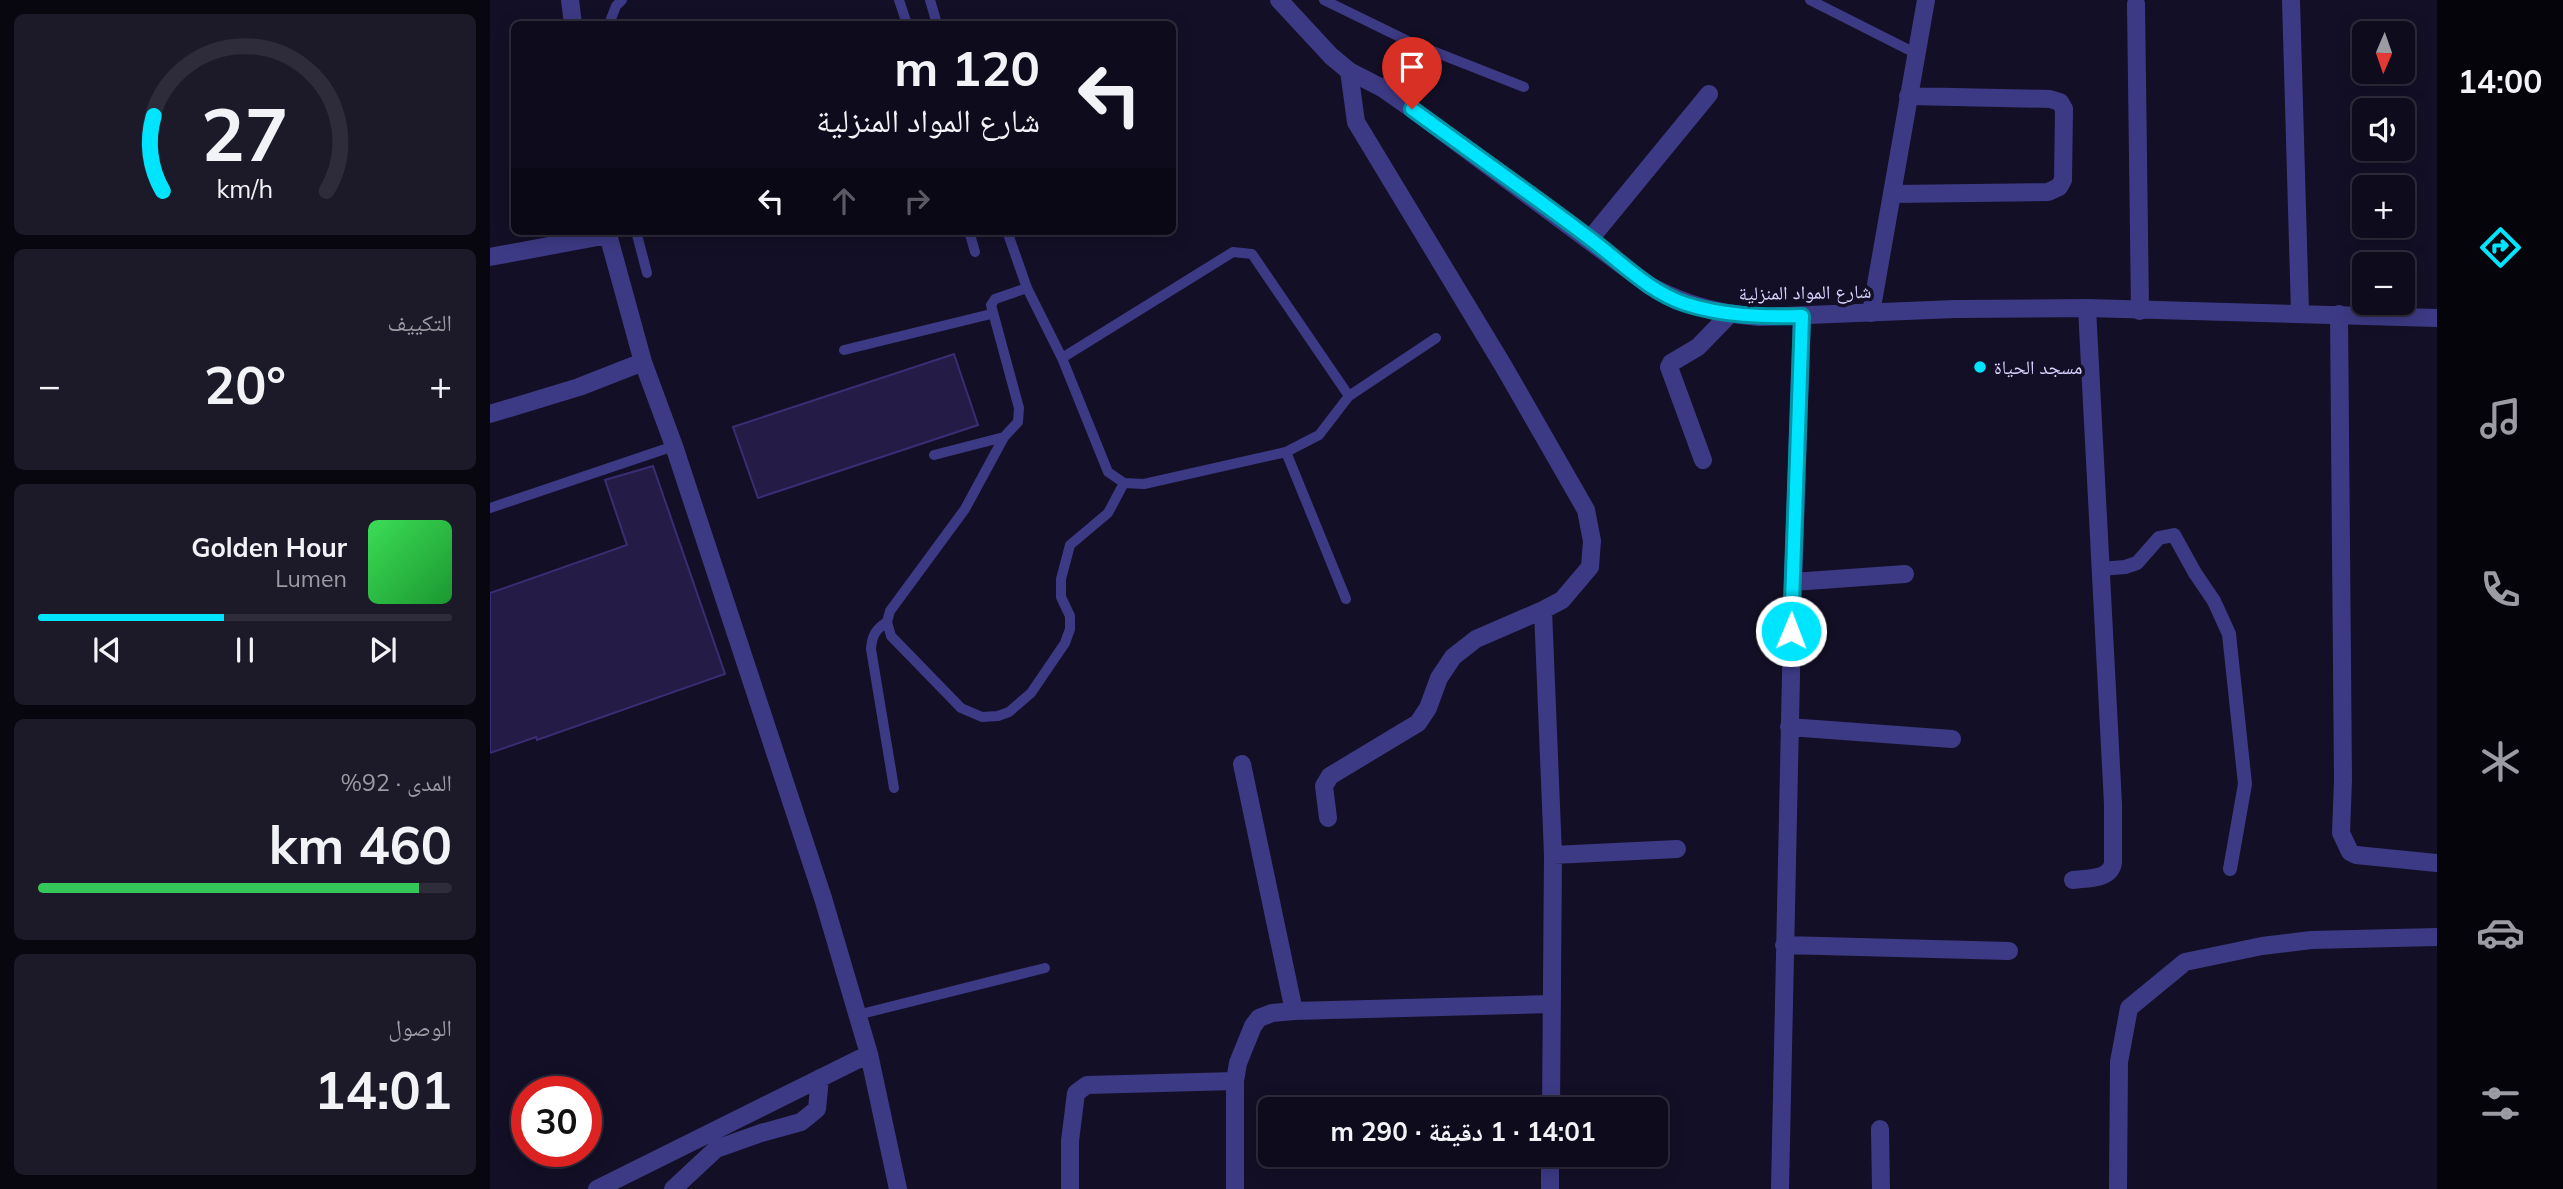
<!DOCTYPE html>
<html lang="ar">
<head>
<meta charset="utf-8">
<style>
	:root { --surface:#0e0b1c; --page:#1c1929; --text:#f1f3f6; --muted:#9b9ba3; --line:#2e2b3b; --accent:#00e5ff }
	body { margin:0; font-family:Mulish,"Noto Naskh Arabic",sans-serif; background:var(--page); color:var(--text); direction:rtl; height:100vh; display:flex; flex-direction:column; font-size:26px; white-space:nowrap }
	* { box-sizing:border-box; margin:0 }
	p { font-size:23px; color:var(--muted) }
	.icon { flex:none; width:38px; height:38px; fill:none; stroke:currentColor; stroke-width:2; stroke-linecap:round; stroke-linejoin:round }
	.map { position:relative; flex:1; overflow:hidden; direction:ltr }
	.drawer { display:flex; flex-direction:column; gap:14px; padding:14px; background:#08060f; width:490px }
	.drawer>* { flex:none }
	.guide { position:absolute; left:21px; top:21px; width:665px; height:214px; border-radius:10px; box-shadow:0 4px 18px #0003,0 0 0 2px var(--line); direction:rtl; background:#0e0b1c; color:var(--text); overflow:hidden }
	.needle { width:46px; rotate:182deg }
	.fabs { position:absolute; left:1862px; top:21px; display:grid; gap:14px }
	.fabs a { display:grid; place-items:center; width:63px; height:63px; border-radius:10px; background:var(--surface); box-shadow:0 4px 18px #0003,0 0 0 2px var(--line); font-size:35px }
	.speed { position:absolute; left:21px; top:1076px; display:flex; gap:14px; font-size:35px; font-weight:700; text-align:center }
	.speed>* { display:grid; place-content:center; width:91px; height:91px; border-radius:50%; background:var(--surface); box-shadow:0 4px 18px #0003,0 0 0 2px var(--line); line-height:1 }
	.speed .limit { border:10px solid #d22; background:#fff; color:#111 }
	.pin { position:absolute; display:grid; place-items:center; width:60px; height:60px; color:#fff; margin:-72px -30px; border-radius:50% 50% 50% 0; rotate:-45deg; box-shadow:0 0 7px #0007 }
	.pin .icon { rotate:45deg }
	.me { position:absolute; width:77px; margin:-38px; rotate:1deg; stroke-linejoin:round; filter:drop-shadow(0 0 5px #0008) }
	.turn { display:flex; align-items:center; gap:24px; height:147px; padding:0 21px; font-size:32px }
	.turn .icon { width:91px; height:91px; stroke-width:2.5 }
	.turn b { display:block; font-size:49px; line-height:60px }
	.lanes { display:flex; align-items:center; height:66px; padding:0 21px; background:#0003; justify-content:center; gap:35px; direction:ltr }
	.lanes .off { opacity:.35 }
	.big { font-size:52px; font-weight:700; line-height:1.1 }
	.drawer .widget { flex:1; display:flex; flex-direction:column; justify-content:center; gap:10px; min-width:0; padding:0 24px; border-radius:10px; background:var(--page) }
	.drawer .dial { align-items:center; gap:0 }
	.dial svg { height:182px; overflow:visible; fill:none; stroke:var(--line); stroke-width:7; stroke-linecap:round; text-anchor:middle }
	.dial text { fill:var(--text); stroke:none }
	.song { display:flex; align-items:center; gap:21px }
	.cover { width:84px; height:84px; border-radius:10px; background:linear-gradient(135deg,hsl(130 70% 55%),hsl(130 70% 35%)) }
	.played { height:7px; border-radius:4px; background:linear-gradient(90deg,var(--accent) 45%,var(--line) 45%) }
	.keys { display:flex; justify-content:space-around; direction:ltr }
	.heat { display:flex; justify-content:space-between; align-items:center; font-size:38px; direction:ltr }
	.charge { height:10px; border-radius:5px; background:linear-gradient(90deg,#34c759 92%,var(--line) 0) }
	.trip { position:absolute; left:768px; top:1097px; width:410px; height:70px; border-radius:10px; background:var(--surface); box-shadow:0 4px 18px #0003,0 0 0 2px var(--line); font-weight:700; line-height:70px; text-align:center; direction:rtl }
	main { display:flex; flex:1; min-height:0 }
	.tabs { display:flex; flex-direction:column; width:126px; justify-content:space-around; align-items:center; background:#06040b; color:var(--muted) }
	.tabs .icon { width:49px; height:49px }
	.tabs .current { color:var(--accent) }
	.tabs b { font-size:32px; color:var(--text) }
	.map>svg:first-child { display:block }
</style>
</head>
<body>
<main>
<nav class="tabs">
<b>14:00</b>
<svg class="icon current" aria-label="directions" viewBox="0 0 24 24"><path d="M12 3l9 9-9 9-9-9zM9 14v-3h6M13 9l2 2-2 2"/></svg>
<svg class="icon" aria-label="music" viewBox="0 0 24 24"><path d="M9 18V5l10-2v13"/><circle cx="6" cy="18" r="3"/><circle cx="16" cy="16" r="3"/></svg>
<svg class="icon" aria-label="phone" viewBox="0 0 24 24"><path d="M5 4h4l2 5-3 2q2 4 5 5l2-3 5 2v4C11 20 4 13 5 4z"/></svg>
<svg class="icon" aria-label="climate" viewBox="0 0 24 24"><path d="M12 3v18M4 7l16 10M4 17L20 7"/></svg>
<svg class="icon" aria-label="car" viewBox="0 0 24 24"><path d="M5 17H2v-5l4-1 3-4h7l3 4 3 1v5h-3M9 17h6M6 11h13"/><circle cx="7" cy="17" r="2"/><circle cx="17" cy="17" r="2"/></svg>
<svg class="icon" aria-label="filters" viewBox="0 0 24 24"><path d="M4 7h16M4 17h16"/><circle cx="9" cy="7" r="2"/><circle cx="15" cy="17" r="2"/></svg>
</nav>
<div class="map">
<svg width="1947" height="1189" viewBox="0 0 1947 1189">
	<rect width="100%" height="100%" fill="#130f26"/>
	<path fill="#241b47" stroke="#3b2d73" stroke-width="2" d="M 464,354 L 488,425 L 268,498 L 243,427 Z
		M 163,466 L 235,674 L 47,740 L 46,737 L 0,753 L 0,593 L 137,545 L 115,480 Z"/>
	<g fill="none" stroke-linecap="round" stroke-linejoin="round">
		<path stroke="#3d3a85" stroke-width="10" d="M 409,0 L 417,24
			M 440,0 L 447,24
			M 834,0 L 922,43 L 1034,87
			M 1320,0 L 1427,54
			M 119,24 L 126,6 L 132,0
			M 892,88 L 922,43
			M 146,231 L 157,273
			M 479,231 L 485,252
			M 517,231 L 537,288 L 572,358 L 618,472 L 634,483 L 654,484 L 796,452 L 829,435 L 859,396 L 946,338
			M 354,350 L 501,314
			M 572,358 L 743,252 L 762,254 L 859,396
			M 514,437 L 475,509 L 400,611 L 397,622 L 401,636 L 471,708 L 492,717 L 508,716 L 519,712 L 541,693 L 575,643 L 580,629 L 580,616 L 571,597 L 571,579 L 580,545 L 618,513 L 634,483
			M 796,452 L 856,599
			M 444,455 L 514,437 L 528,422 L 529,408 L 501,305 L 505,299 L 537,288
			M 0,508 L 184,446
			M 397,622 C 386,629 382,635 381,649 L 404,788
			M 367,1015 L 555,968"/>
		<path stroke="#3d3a85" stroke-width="14" d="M 1610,569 L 1635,567 L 1647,563 L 1669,538 L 1684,535 L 1705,573 L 1724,601 L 1739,634 L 1755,784 L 1740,869"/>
		<path stroke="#3d3a85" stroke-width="18" d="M 80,0 L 83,24
			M 1801,0 L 1810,313
			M 1646,4 L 1650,311
			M 859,71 L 866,122 L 1014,367 L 1096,510 L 1102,541 L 1100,567 L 1072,600 L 1053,610 L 1063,855 L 1061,1110
			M 1402,194 L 1558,192 L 1569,187 L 1573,180 L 1574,109 L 1570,102 L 1560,99 L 1418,96
			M 117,231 L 153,362 L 184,446 L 333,898 L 379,1054 L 408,1189
			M 1100,239 L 1219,94
			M 0,257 L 118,235
			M 1381,313 L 1436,0
			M 1849,314 L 1853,780 L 1851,833 L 1860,852 L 1866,855 L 1947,863
			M 0,414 L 89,387 L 153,362
			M 1213,460 L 1179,367 L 1181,363 L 1208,347 L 1240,314
			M 1303,582 L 1415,574
			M 1299,727 L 1462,739
			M 752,764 L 804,1011
			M 838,818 L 834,786 L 840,776 L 928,723 L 938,708 L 949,678 L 963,657 L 986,639 L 1053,610
			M 1063,855 L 1187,849
			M 1583,880 C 1597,878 1620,880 1623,863 L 1623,804 L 1597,308
			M 1294,945 L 1519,951
			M 1390,1129 L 1391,1189
			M 107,1189 L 379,1054
			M 183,1189 L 226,1149 L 271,1133 L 311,1122 L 327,1109 L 330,1078
			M 580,1189 L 580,1141 L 586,1093 L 597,1085 L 745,1081
			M 745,1189 L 745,1081 L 748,1063 L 763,1026 L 769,1018 L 782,1013 L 804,1011 L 1061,1004
			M 1060,1189 L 1060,1155
			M 1290,1189 L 1303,582 L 1312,316
			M 1628,1189 L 1629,1062 L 1639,1008 L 1695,962 L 1772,946 L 1821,940 L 1947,937"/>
		<path stroke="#3d3a85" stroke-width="18" d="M 789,0 L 841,56 L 859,71 L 892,88 L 922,109 L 1160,286 C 1199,306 1226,313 1269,317 L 1465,309 L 1597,308 L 1947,318"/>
	</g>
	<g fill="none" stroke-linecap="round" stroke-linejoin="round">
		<defs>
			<path id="route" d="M 922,109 C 981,152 1041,194 1099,238 C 1130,261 1159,292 1196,304 C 1234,316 1272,317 1312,316 L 1301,631"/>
		</defs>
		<use href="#route" stroke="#0095a6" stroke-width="18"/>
		<use href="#route" stroke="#00e5ff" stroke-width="12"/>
	</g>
	<circle fill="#00e5ff" stroke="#130f26" stroke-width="2.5" cx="1490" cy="367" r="7"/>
	<g text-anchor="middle" stroke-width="7" stroke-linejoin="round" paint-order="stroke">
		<g font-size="19" fill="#d9d4ff" stroke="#130f26">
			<text transform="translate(1315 292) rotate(-1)" y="7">شارع المواد المنزلية</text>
		</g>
		<g font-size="19" fill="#d9d4ff" stroke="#130f26" text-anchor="start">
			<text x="1504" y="374">مسجد الحياة</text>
		</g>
	</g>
</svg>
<div class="fabs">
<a><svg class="needle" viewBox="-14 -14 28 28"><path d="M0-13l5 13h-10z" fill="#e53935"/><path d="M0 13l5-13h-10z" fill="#9b9ba3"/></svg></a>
<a><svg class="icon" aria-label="sound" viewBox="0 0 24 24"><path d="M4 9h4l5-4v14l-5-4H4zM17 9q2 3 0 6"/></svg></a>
<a>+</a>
<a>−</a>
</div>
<div class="speed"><div class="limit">30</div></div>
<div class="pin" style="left:922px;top:109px;background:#d93025"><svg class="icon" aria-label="arrive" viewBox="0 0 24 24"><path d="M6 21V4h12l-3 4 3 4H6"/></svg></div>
<svg class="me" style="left:1301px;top:631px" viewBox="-20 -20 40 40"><circle r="17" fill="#00e5ff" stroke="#fff" stroke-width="3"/><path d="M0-11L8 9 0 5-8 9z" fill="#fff"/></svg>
<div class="trip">14:01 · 1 دقيقة · 290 m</div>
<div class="guide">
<div class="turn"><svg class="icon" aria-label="left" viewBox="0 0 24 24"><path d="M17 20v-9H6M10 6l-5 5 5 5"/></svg><div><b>120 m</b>شارع المواد المنزلية</div></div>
<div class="lanes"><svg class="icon" aria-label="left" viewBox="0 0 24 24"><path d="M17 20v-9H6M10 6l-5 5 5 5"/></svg><svg class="icon off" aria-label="ahead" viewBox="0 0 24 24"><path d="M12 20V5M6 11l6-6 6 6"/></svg><svg class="icon off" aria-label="right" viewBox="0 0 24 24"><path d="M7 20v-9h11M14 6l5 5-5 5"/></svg></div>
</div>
</div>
<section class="drawer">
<div class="widget dial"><svg viewBox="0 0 100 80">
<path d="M14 69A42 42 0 1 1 86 69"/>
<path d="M14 69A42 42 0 0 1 10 36" stroke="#00e5ff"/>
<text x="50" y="56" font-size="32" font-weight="700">27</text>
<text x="50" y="72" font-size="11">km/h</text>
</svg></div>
<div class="widget"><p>التكييف</p>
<div class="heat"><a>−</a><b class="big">20°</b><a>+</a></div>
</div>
<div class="widget">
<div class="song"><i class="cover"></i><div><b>Golden Hour</b><p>Lumen</p></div></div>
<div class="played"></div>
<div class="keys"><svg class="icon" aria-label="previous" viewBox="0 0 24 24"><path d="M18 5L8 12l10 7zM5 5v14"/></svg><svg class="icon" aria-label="pause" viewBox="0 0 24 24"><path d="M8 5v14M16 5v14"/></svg><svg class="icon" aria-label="next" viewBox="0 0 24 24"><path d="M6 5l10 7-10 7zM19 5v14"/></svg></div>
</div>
<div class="widget"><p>المدى · 92%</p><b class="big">460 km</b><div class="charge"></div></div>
<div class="widget"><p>الوصول</p><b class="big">14:01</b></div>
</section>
</main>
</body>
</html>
